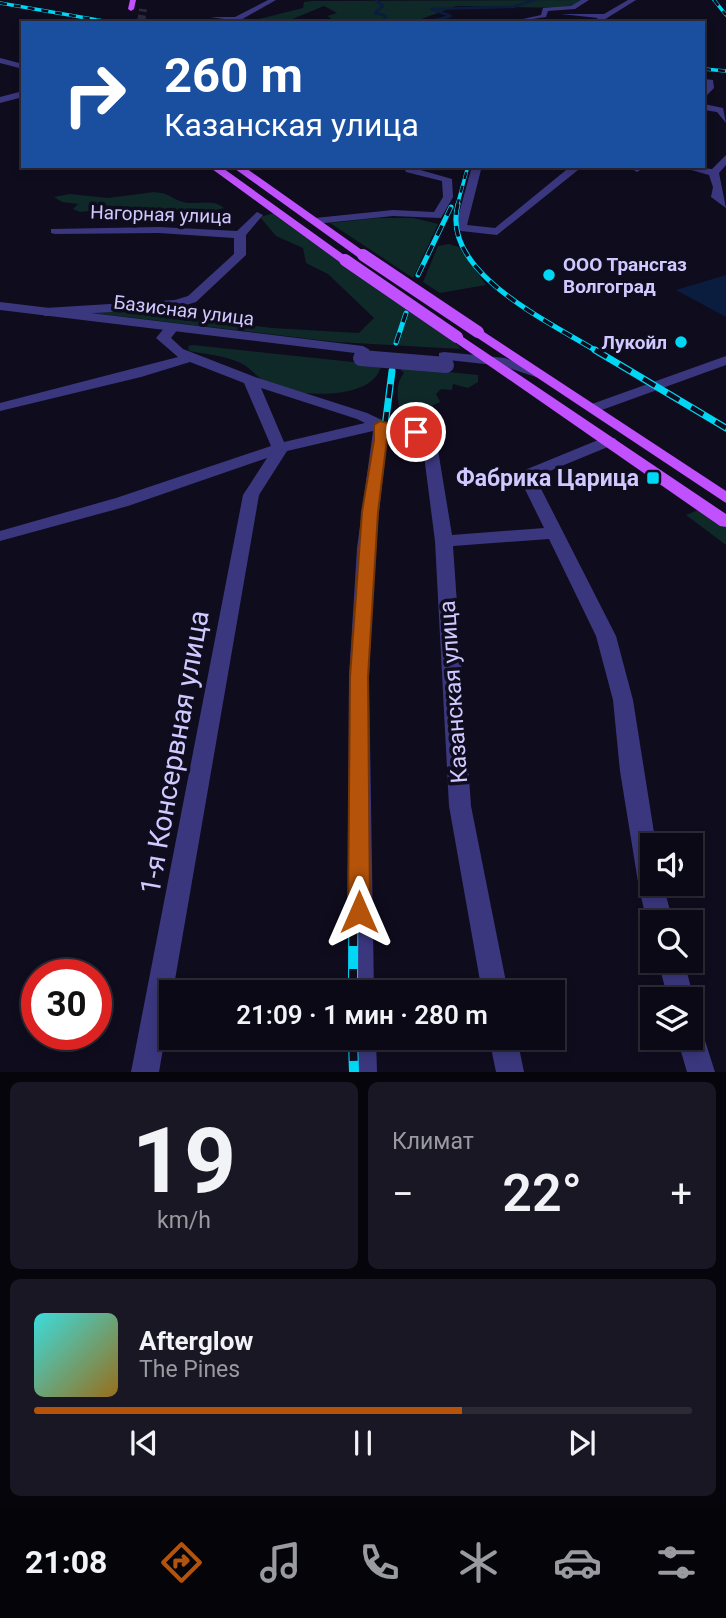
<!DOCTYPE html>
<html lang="ru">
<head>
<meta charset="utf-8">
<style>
	:root { --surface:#0b0916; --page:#191723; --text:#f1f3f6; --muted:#9a9aa1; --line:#2b2a35; --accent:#b45309 }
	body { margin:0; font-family:Roboto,sans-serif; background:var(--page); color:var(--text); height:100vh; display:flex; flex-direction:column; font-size:26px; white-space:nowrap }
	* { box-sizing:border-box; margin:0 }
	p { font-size:23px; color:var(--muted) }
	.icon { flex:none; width:38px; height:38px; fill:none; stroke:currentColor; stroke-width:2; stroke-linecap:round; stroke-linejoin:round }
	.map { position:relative; height:1072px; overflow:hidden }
	.drawer { display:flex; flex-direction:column; gap:10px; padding:10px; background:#06050c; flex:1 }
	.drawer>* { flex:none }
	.top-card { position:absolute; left:21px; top:21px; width:684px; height:147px; border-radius:0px; box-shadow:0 4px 10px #0003,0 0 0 2px var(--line); background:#1a4fa0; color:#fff; overflow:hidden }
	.buttons { position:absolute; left:640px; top:833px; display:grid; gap:14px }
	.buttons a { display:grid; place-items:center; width:63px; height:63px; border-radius:0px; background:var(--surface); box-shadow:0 4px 10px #0003,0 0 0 2px var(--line); font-size:35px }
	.speed { position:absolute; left:21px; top:959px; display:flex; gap:14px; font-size:35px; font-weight:700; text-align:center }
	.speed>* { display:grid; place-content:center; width:91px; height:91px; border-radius:50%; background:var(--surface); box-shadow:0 4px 10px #0003,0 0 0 2px var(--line); line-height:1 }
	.speed .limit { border:10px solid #d22; background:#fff; color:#111 }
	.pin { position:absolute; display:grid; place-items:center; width:60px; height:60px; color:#fff; margin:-30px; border:4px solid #fff; border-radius:50%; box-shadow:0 2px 7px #0007 }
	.me { position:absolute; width:77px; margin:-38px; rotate:0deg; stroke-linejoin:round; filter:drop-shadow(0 0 5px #0008) }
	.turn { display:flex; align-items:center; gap:24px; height:147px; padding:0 28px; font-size:32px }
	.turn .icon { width:91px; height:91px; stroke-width:2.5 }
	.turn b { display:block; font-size:49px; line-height:60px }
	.big { font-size:52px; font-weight:600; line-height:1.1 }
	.drawer .tile { flex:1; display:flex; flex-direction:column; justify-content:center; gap:10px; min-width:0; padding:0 24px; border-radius:10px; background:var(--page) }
	.drawer .dial { align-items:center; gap:0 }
	.dial b { font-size:91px; line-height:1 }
	.song { display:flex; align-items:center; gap:21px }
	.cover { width:84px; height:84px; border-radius:10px; background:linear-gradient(135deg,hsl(180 70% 55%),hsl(40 70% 35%)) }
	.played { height:7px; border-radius:4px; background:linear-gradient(90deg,var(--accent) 65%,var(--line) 65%) }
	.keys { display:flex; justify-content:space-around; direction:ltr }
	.heat { display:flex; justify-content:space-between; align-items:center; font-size:38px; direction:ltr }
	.drawer .tiles { flex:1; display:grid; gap:10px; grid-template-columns:1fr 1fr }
	.tile:last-child { grid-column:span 2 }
	.trip { position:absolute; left:159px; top:980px; width:406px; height:70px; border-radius:0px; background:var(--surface); box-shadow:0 4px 10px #0003,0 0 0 2px var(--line); font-weight:600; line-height:70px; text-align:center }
	.tabs { display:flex; height:112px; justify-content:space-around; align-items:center; background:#040409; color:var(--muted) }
	.tabs .icon { width:49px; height:49px }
	.tabs .selected { color:var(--accent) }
	.tabs b { font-size:32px; color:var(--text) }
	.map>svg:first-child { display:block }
</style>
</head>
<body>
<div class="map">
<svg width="726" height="1072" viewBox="0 0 726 1072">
	<rect width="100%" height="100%" fill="#0f0c1e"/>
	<path fill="#0f2828" d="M 582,0 L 569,8 L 456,6 L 419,20 L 420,23 L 336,22 L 327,16 L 337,13 L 324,6 L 283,23 L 259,19 L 303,8 L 304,2 L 312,1 Z
		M 154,192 C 172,194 167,196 180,201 C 194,207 211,197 224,208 L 210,212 L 143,215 L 129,211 L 102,215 L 98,210 L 80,212 L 73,209 L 78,204 L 62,202 L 54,197 L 70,194 L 108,198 Z
		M 274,213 L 458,345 L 461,349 L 336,342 L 92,313 L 113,309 L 272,328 L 359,333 L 374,318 L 328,274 L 306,263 L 303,248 L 276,236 L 260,217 Z
		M 377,218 L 414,218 L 438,224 L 413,278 L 330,223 Z
		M 449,244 L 459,247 L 486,285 L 440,293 L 423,282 L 438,246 Z
		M 193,345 L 381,365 C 375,403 288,398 264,381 C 252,373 249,365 233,360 C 219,355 204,354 189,351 L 188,346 Z
		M 398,367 L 478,375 L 478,382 L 468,388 L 453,384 L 452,390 L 441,389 L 436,394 L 440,402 L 422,410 L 431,413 L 430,416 L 421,416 L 422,422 L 412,428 L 398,425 L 408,412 L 399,406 C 397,394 396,383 404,373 Z
		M 703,508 L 726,525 L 726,545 L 686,515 Z"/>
	<path fill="#0b1d3f" d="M 726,275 L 726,317 L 676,290 Z"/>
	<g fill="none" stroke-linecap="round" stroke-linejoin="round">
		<path stroke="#0b1d3f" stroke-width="2.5" d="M 376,0 L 383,6 L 375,13 L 384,15 L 386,21 L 428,22 L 451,16 L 431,9 L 513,7 L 534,0"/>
		<path stroke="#2c2840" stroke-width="8" stroke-dasharray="8 3.5" stroke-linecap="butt" d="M 141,23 L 143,9"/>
		<path fill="#3b377e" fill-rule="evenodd" d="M 268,0 L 276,0 L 239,21 L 210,17 L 235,17 Z
			M 581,0 L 589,0 L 575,9 L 548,11 L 546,17 L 505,23 L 541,15 L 543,8 L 571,6 Z
			M 628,0 L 636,0 L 599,23 L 593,21 L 598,18 L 561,14 L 604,14 Z
			M 704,79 L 713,80 L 714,88 L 704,98 Z
			M 704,104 L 723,108 L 726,123 L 717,112 L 704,110 Z
			M 726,155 L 726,165 L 719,173 L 726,208 L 711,197 L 713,187 L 709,175 L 677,166 L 712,169 Z
			M 472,166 L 482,166 L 467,225 L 495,228 L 571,166 L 583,166 L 497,235 L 461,231 L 455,228 Z
			M 634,166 L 646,166 L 637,172 L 632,169 Z
			M 410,167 L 452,179 L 453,197 L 441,218 L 393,216 L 315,224 L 309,221 L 315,218 L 393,210 L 434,212 L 443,197 L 442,181 L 406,172 L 405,170 Z
			M 257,212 L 263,215 L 246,235 L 246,255 L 196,302 L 176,308 L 45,316 L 39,312 L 45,308 L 175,300 L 188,296 L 234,254 L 234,238 L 159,233 L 55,234 L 51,233 L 51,229 L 159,227 L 237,231 Z
			M 171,325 L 178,329 L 171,338 L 183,349 L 255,377 L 367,413 L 384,421 L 421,429 L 437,444 L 452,535 L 544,528 L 518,475 L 520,472 L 603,438 L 615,438 L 617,441 L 615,444 L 535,477 L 616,636 L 633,700 L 656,845 L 653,845 L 653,884 L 663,884 L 673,922 L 653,922 L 653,930 L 647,922 L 639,888 L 620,771 L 613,700 L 596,636 L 549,539 L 453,546 L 471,806 L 508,992 L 482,992 L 449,806 L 435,541 L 423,448 L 411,436 L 388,431 L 375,548 L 369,677 L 374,992 L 348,992 L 349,677 L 357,548 L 373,431 L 287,451 L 259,495 L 159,1072 L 131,1072 L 243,495 L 267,458 L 128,506 L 0,541 L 0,531 L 116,498 L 271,446 L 244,383 L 190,362 L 141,377 L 0,411 L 0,403 L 178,357 L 156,338 L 166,326 ZM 261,388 L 357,419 L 365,423 L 284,442 Z
			M 658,961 L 684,961 L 694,999 L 691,1006 L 691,999 L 668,999 Z
			M 691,1024 L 701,1028 L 715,1072 L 687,1072 L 677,1038 L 691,1038 Z
			M 348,1038 L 376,1038 L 377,1072 L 349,1072 Z
			M 489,1038 L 517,1038 L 524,1072 L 496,1072 Z"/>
		<path fill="#3b377e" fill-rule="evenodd" d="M 0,58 L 23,64 L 23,69 L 0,63 Z
			M 23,91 L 23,97 L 0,103 L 0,97 Z
			M 0,302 L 363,346 L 370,350 L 363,354 L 0,310 Z
			M 444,352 L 505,358 L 549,375 L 542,379 L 503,366 L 439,359 L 439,353 Z
			M 726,356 L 726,365 L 599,411 L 589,411 L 587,408 L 589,405 Z"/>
		<path fill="#c150ff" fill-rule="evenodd" d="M 130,0 L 136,0 L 134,9 L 131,11 L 128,9 Z
			M 208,166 L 220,166 L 351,260 L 341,263 Z
			M 231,166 L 243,166 L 369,255 L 359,258 Z
			M 478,328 L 726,491 L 726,503 L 473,335 L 473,329 Z
			M 457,333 L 726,514 L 726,527 L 720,526 L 452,340 L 450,337 Z"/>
		<defs>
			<path id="rail-far4" d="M 714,0 L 726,15
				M 0,3 L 115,23
				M 704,69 L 726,71
				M 457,206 L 468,166"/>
			<path id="rail-far3" d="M 458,204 C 439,272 550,322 598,352
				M 418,275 L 451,207
				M 396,343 L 406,313"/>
			<path id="rail-far2" d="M 595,350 L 726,428
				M 371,537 L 392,371"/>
			<path id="rail-far1" d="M 354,773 L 355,664 L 371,535"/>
			<path id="rail" d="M 353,992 L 354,771
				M 353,1038 L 354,1072"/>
		</defs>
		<use href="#rail-far4" stroke="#00d7f4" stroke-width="3.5"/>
		<use href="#rail-far3" stroke="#00d7f4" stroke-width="5"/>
		<use href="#rail-far2" stroke="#00d7f4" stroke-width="7"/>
		<use href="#rail-far1" stroke="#00d7f4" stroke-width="9"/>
		<use href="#rail" stroke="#00d7f4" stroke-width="10"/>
		<use href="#rail-far4" stroke="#0f0c1e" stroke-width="2.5" stroke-dasharray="7" stroke-linecap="butt"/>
		<use href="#rail-far3" stroke="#0f0c1e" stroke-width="3.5" stroke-dasharray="11" stroke-linecap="butt"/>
		<use href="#rail-far2" stroke="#0f0c1e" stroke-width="4.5" stroke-dasharray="14" stroke-linecap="butt"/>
		<use href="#rail-far1" stroke="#0f0c1e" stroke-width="6" stroke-dasharray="18" stroke-linecap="butt"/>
		<use href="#rail" stroke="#0f0c1e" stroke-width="8" stroke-dasharray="23" stroke-linecap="butt"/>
		<path stroke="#3b377e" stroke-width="16" d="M 361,358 L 446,365"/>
		<path stroke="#c150ff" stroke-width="12" d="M 363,255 L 478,332
			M 345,260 L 457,337"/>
	</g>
	<path fill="#b45309" stroke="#753606" stroke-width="2" d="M 380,421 L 423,432 L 416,436 L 388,431 L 378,512 L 368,677 L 370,912 L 367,919 L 359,922 L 351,919 L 348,912 L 350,677 L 362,512 L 374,440 L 374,425 Z"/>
	<g fill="#00d7f4" stroke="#0f0c1e" stroke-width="2.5">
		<circle cx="549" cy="275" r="7"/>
		<circle cx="681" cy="342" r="7"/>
		<rect x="646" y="471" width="14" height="14" rx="3.5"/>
	</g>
	<g text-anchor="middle" stroke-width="7" stroke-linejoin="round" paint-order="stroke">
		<g font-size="19" fill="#d0c9ff" stroke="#0f0c1e">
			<text transform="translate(161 214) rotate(2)" y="7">Нагорная улица</text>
			<text transform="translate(184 310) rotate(7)" y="7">Базисная улица</text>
		</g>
		<g font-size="19" font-weight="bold" fill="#d0c9ff" stroke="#0f0c1e" text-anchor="start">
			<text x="563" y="271">ООО Трансгаз<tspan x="563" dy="22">Волгоград</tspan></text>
			<text x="667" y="349" text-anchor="end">Лукойл</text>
		</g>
		<g font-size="23" font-weight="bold" fill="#d0c9ff" stroke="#0f0c1e" text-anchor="end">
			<text x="639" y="486">Фабрика Царица</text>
		</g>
		<g font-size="23" fill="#d0c9ff" stroke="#0f0c1e">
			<text transform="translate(453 692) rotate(-94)" y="8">Казанская улица</text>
		</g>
		<g font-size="28" fill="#d0c9ff" stroke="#0f0c1e">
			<text transform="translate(174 752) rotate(-80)" y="10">1-я Консервная улица</text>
		</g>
	</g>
</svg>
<div class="buttons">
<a><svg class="icon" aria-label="sound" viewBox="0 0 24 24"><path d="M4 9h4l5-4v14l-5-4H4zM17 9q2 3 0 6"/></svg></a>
<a><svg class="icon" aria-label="search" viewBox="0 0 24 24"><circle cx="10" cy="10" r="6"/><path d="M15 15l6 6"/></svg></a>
<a><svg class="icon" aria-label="layers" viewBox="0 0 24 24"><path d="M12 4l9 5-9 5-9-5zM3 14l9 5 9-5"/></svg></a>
</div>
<div class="speed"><div class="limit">30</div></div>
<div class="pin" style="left:416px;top:432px;background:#d93025"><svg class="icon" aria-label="arrive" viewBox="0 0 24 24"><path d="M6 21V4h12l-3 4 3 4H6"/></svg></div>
<svg class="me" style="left:359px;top:912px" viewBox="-20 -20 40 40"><path d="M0-17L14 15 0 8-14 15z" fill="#b45309" stroke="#fff" stroke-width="4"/></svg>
<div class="trip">21:09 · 1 мин · 280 m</div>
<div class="top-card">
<div class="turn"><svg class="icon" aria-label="right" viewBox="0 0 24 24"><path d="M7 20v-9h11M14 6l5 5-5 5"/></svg><div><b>260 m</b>Казанская улица</div></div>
</div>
</div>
<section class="drawer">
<div class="tiles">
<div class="tile dial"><b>19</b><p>km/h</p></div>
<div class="tile"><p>Климат</p>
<div class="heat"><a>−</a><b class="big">22°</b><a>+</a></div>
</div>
<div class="tile">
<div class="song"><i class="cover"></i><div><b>Afterglow</b><p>The Pines</p></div></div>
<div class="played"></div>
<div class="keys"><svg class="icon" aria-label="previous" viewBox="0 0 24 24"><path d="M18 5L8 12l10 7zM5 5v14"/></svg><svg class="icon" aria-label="pause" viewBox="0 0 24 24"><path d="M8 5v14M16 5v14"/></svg><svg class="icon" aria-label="next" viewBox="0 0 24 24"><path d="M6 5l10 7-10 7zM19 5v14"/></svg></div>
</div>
</div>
</section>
<nav class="tabs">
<b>21:08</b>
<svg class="icon selected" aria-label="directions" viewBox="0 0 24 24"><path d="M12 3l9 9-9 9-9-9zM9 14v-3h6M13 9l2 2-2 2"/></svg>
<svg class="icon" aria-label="music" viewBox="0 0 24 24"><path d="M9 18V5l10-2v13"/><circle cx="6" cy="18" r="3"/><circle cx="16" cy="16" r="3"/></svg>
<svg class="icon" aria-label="phone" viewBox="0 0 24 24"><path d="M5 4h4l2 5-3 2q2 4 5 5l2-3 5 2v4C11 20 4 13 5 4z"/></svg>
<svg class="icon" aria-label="climate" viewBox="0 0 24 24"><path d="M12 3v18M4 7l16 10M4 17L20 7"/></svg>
<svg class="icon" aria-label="car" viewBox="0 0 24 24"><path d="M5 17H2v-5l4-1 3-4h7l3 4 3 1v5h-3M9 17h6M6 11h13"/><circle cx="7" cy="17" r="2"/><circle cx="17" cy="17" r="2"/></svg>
<svg class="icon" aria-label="filters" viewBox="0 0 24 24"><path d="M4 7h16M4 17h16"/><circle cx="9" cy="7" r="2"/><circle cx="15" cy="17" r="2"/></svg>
</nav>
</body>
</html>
